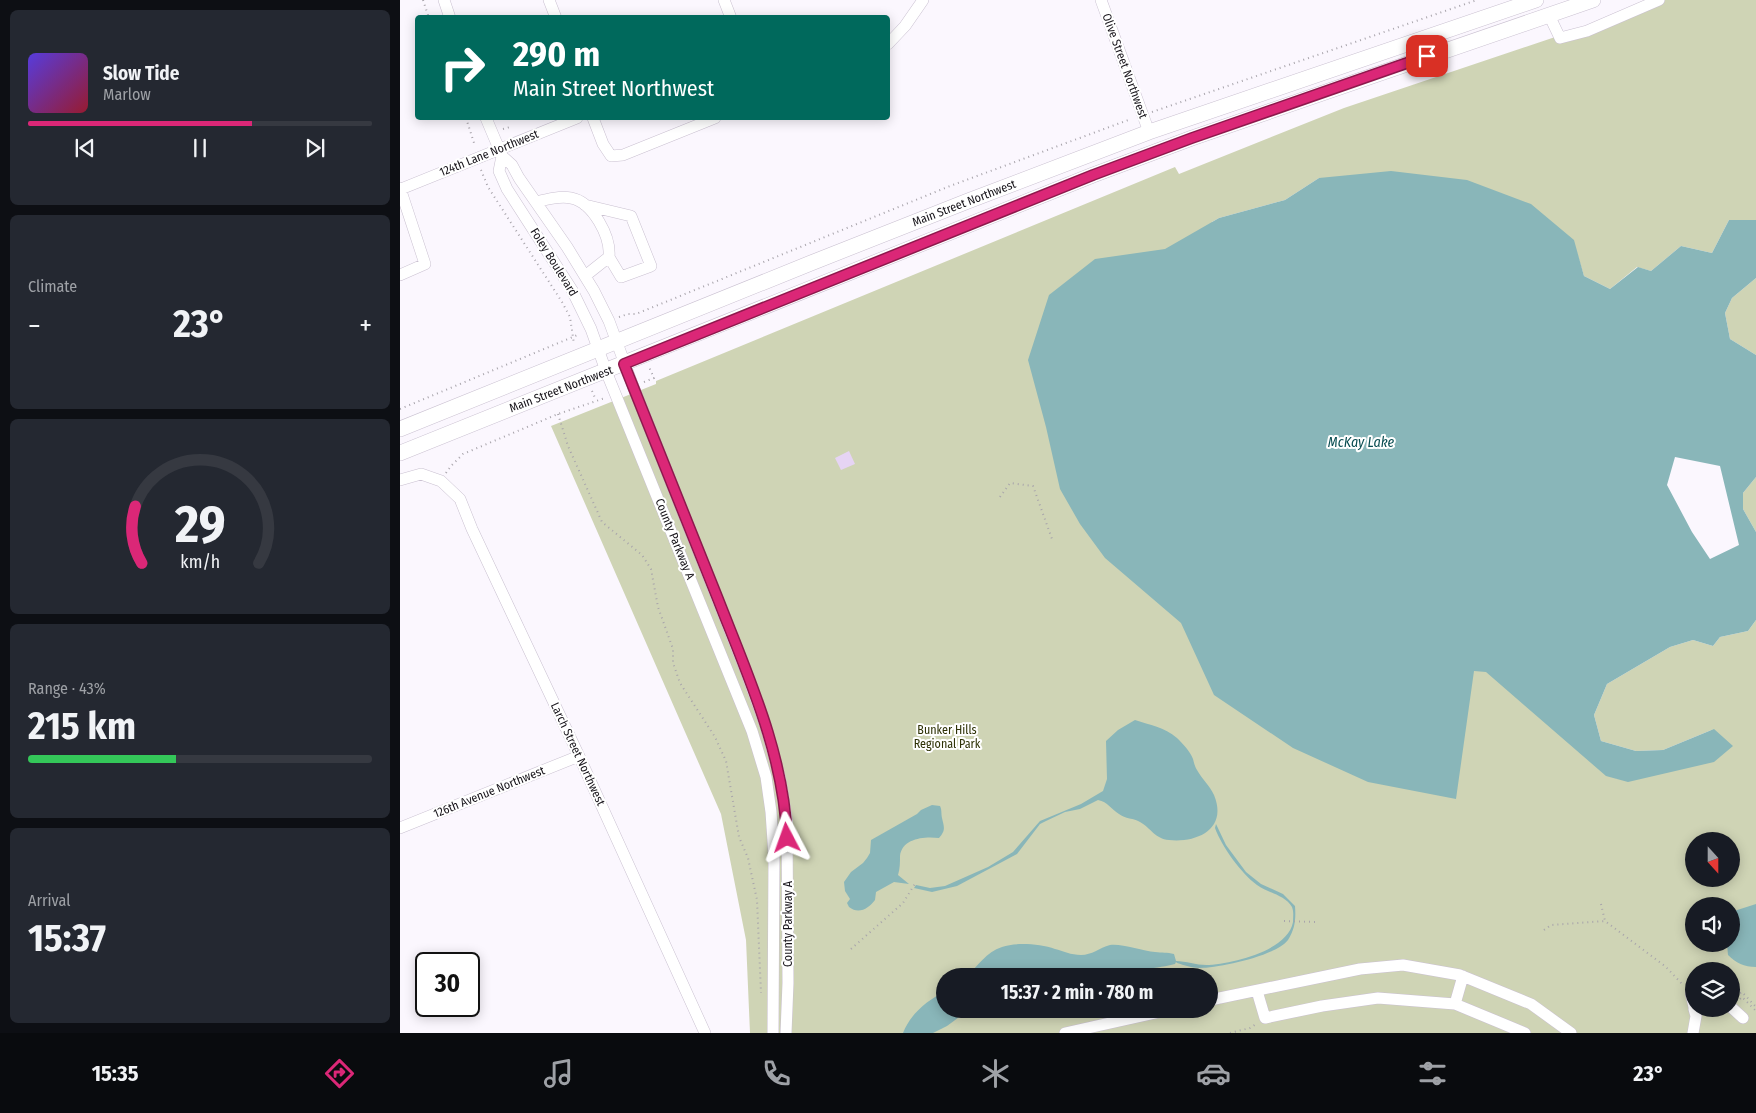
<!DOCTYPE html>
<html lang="en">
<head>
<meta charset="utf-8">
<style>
	:root { --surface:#171b24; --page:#242831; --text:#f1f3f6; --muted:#9ea1a6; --line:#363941; --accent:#db2777 }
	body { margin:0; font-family:"Fira Sans Condensed",sans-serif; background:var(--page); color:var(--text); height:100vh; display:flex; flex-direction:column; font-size:19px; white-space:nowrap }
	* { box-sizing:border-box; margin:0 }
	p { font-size:16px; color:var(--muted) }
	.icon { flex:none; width:28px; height:28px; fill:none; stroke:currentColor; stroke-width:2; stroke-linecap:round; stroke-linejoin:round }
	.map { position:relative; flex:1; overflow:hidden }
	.sheet { display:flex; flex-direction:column; gap:10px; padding:10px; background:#0d0f14; width:400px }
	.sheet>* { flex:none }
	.top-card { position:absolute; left:15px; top:15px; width:475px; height:105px; border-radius:5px; box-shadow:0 2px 12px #0003; background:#00695c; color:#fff; overflow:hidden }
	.needle { width:32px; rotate:159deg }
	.tools { position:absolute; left:1285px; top:832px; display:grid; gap:10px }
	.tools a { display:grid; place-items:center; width:55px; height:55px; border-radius:50%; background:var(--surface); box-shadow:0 2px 12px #0003; font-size:25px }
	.speed { position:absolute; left:15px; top:952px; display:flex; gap:10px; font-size:25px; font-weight:700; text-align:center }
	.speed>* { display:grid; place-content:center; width:65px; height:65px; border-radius:50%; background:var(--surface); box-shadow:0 2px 12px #0003; line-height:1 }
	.speed .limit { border:2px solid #111; border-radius:8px; background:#fff; color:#111 }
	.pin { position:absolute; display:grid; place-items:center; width:42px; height:42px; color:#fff; margin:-21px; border-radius:10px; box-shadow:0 2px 8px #0006 }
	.me { position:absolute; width:55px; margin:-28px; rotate:356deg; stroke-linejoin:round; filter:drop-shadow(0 0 4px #0008) }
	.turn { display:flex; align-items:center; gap:18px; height:105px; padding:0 15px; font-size:22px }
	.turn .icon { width:65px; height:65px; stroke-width:2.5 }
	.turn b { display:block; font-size:35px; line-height:42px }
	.big { font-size:38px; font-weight:700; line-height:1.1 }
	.sheet .tile { flex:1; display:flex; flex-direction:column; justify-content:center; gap:8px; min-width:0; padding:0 18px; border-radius:8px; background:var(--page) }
	.sheet .dial { align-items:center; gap:0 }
	.dial svg { height:130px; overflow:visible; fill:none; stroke:var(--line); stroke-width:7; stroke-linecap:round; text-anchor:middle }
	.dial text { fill:var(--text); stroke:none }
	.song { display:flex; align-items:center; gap:15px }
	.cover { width:60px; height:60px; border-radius:8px; background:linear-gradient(135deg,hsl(250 70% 55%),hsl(350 70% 35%)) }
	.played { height:5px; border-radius:2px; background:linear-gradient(90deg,var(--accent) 65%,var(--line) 65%) }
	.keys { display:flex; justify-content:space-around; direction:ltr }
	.heat { display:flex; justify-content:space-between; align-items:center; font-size:28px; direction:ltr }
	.charge { height:8px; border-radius:4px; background:linear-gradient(90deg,#34c759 43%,var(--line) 0) }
	.trip { position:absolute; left:536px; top:968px; width:282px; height:50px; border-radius:25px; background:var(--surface); box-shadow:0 2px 12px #0003; font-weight:700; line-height:50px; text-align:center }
	.dock { display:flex; height:80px; justify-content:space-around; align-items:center; background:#090b0e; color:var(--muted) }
	.dock .icon { width:35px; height:35px }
	.dock .active { color:var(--accent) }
	.dock b { font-size:22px; color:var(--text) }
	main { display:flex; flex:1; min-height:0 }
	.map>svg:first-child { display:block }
</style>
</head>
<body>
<main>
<section class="sheet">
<div class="tile">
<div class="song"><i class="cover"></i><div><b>Slow Tide</b><p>Marlow</p></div></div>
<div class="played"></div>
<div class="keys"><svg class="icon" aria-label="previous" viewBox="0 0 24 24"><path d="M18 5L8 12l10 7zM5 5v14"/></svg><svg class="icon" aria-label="pause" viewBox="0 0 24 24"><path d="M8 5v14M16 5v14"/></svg><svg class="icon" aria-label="next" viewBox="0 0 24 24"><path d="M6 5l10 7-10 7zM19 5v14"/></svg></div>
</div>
<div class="tile"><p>Climate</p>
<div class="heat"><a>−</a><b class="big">23°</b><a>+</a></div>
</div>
<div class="tile dial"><svg viewBox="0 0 100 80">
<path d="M14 69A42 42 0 1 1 86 69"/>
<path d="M14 69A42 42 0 0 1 10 34" stroke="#db2777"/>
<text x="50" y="56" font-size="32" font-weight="700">29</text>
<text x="50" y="72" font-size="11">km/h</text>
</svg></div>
<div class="tile"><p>Range · 43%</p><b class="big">215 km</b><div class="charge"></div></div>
<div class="tile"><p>Arrival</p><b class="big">15:37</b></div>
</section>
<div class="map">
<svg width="1356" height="1033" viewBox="0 0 1356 1033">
	<rect width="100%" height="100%" fill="#fbf7fe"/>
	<path fill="#cfd4b5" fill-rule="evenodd" d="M 1265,0 L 1356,0 L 1356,220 L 1329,220 L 1312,253 L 1281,246 L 1251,271 L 1237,267 L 1210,289 L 1184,276 L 1173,240 L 919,178 L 885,200 L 819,218 L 812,222 L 1217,779 L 1314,729 L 1263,750 L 1236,751 L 1201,741 L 1194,715 L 1207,684 L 1270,647 L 1293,640 L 1313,646 L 1320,637 L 1348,631 L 1356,620 L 1356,1033 L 350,1033 L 346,940 L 321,814 L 151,426 L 256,384 L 256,381 L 775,167 L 779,174 L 944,108 ZM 1294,841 L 1331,841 L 1331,879 L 1294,879 ZM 1294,906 L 1331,906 L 1331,944 L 1294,944 ZM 1294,971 L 1331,971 L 1331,1009 L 1294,1009 ZM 545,976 L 810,976 L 810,1009 L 545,1009 Z
		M 1356,278 L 1356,355 L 1330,339 L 1325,313 L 1332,298 Z
		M 1356,477 L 1356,532 L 1343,509 L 1343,493 Z"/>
	<path fill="#89b6b9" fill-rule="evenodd" d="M 991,171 L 1067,180 L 1131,204 L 1174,240 L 1184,276 L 1210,289 L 1238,267 L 1251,271 L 1281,246 L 1312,253 L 1329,220 L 1356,220 L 1356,278 L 1332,298 L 1325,313 L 1330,339 L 1356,355 L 1356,477 L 1343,493 L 1343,509 L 1356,532 L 1356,620 L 1348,631 L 1320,637 L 1313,646 L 1293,640 L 1270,647 L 1207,684 L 1194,715 L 1201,741 L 1236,751 L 1263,750 L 1314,729 L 1333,746 L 1314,762 L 1228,782 L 1206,776 L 1086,672 L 1074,671 L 1056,799 L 968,782 L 893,748 L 814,695 L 781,623 L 705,558 L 680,524 L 660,489 L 646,427 L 628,360 L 649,295 L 695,259 L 765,249 L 819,218 L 885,200 L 919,178 ZM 1275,457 L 1320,466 L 1339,545 L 1310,559 L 1292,532 L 1267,485 Z
		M 735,720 C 750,725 764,727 777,738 C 783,744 790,751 793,759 C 794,763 795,767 797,770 C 802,779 810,786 814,795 C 828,829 797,843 769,840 C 755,839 751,828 740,822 C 734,818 725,819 719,814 C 711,809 708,802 698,800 L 680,809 L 665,812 L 646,821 L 640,824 L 617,854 L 557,886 L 532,892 L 514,888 L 516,885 L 530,888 L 545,886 L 588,867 L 613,852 L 640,821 L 681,804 L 703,791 L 707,779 L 706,741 L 718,730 Z
		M 532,805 L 540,806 C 542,810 541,813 542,818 C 544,827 546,830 539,838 C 525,836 502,838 500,856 C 500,862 500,869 498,875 L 509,884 L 494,882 L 476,892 L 475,900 C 469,908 459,915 449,907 L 447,903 L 450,899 L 445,891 L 444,882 L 451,872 L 463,863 L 467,858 L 470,853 L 471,840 L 517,814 L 521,810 Z
		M 816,824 L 826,845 L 846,872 L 861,884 L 883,894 L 895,906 C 896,919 895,929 888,940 C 876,956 819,968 800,968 C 792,968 784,965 777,963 L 776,962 L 775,964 C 759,969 732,968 719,976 L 567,976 C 578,966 586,952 602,947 C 616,942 640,944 655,949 C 663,951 671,955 681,955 C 692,955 699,948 710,945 C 720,943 743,951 755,952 C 762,953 767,952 774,954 L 776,961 C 786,961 796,965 806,965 C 831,964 888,951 893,922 C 893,917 894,912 892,907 C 885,895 868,893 857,885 C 841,873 822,847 815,828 Z
		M 1356,904 L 1356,967 C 1344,967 1336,963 1328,955 L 1327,944 L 1331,944 L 1331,912 Z
		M 545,991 L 545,1009 L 570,1009 L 547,1026 L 533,1033 L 503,1033 C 511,1013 527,1001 545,991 Z"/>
	<path fill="#e6d4f4" d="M 449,451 L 455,464 L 441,470 L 435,458 Z"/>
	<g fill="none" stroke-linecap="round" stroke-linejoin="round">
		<defs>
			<path id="minor" d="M 44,0 L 50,18
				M 149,0 L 156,18
				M 324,0 L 331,18
				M 701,0 L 749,132
				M 1149,15 L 1160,38 L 1187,31 L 1259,0
				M 488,44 L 505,26 L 523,0
				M 86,118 L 102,156 L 112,165 L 119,178 L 167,247 L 194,291 L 209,321 L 233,386 L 345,669 L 366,727 L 380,778 L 387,822 L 388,983 L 386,1033
				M 193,118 L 203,144 L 211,156 L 223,155 L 315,118
				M 102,156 L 99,171 L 107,189 L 172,290 L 191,329 L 206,371 L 352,731 L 366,777 L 371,812 L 374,856 L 373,1033
				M 0,188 L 25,264 L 0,275
				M 1,189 L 177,118
				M 136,202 C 148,199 160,196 171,198 C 193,202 211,237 209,257 L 185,276
				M 185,205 L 231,216 L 251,266 L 221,277 L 209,257
				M 0,480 L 21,474 L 41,481 L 60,499 L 72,529 L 179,756 L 305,1033
				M 0,828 L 179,756
				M 857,991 L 865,1018 L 922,1006 L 978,998 L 1055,1004 L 1125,1033
				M 1294,994 L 1291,994 L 1294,1007
				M 810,1000 L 960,969 L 1003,965 L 1060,975 L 1131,1004 L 1171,1033
				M 1055,1004 L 1063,976
				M 1331,1007 L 1343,1018
				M 665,1033 L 773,1009
				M 1293,1033 L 1296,1016 L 1294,1009"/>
			<path id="major" d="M 0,429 L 411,263 L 568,201 L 749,132 L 1136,0
				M 0,453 L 693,175 L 792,138 L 1193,0"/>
		</defs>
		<use href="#minor" stroke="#cac1d1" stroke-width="12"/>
		<use href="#major" stroke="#cac1d1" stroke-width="16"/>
		<path stroke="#a8a4ab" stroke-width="2" stroke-dasharray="1 4" stroke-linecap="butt" d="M 23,0 L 29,18
			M 752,112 L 1077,0
			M 66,118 L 75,146
			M 103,129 L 110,127
			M 81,170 L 88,187 L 162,302 L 170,317 L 174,344
			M 219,317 L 228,314 L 236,314 L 550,186 L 731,119
			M 244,382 L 254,378 L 249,367
			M 192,391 L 196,400
			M 0,409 L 180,334
			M 158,414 L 168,446 L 202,522 L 242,555 L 251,569 L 258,607 L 273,649 L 273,663 L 280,683 L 315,737 L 326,761 L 339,837 L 348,858 L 357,900 L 361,993
			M 46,473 L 51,466 L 63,454 L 158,414 L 205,398
			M 600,497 L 610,483 L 633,486 L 652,539
			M 1201,904 L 1205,921 L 1266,967 L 1284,986
			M 884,921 L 916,922
			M 1144,930 L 1151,925 L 1205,921
			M 451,949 L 503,903 L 516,882
			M 1336,996 L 1342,992 L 1356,1007
			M 1340,999 L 1342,997 L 1356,1011
			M 830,1033 L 850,1028 L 856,1024"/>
		<use href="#minor" stroke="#fff" stroke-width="11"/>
		<use href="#major" stroke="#fff" stroke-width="15"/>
	</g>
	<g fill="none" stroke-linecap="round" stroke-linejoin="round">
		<defs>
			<path id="route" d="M 387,838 C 384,754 348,676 318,599 C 287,521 255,442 224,364 L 693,175 L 792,138 L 1027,56"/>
		</defs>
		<use href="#route" stroke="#8e194d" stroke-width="12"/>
		<use href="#route" stroke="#db2777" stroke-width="9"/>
	</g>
	<g text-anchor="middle" stroke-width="4" stroke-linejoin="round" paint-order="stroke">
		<g font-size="12" fill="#17141a" stroke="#fff">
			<text transform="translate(725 66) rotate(70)" y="4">Olive Street Northwest</text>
			<text transform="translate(89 153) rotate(-22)" y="4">124th Lane Northwest</text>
			<text transform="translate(564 203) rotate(-21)" y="4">Main Street Northwest</text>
			<text transform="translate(154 262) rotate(58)" y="4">Foley Boulevard</text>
			<text transform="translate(161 389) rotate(-21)" y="4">Main Street Northwest</text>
			<text transform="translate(275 539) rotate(68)" y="4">County Parkway A</text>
			<text transform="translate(178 754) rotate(65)" y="4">Larch Street Northwest</text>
			<text transform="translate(89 792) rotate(-22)" y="4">126th Avenue Northwest</text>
			<text transform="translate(388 924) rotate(-90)" y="4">County Parkway A</text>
		</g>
		<g font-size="12" fill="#2d3105" stroke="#fff">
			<text x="547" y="734">Bunker Hills<tspan x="547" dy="14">Regional Park</tspan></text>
		</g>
		<g font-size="14" font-style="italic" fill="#094d51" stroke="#fff">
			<text x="961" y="447">McKay Lake</text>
		</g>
	</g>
</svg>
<div class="tools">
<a><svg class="needle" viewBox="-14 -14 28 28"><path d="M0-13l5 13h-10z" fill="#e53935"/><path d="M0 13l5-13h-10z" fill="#9ea1a6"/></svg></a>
<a><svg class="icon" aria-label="sound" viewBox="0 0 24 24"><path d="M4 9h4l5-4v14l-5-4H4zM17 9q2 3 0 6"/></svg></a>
<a><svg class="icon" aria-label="layers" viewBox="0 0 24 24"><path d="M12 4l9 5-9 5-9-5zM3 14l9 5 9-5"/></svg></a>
</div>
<div class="speed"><div class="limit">30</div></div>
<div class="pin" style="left:1027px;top:56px;background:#d93025"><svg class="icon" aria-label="arrive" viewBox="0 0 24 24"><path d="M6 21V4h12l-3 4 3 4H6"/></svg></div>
<svg class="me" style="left:387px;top:838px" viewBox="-20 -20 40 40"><path d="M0-17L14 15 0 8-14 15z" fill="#db2777" stroke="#fff" stroke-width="4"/></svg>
<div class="trip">15:37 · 2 min · 780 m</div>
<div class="top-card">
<div class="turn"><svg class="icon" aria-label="right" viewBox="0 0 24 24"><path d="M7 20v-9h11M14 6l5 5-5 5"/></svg><div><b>290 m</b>Main Street Northwest</div></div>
</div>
</div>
</main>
<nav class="dock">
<b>15:35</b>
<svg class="icon active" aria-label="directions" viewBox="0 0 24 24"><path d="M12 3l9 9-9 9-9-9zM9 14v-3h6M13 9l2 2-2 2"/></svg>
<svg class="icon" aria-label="music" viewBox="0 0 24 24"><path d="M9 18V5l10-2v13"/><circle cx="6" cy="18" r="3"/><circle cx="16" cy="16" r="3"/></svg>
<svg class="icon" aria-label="phone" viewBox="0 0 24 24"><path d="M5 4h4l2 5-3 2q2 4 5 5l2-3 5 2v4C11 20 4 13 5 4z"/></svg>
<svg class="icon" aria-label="climate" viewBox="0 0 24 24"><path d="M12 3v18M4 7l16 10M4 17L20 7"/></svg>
<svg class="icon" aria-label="car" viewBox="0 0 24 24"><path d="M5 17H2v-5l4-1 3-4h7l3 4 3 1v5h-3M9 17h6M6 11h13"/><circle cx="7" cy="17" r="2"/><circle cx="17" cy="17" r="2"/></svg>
<svg class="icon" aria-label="filters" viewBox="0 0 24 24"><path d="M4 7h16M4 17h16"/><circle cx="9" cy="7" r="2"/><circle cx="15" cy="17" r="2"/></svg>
<b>23°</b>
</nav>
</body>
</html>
